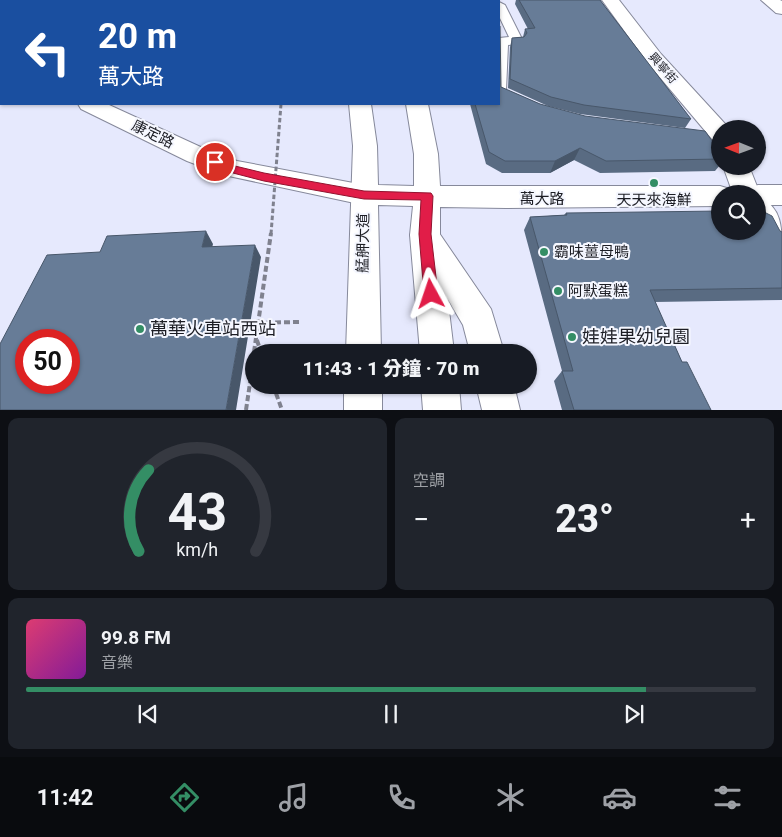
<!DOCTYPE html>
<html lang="zh-TW">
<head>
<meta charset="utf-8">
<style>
	:root { --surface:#171b24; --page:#20242c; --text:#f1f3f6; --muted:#9ea1a6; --line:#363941; --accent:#348e65 }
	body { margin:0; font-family:Roboto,"Noto Sans TC",sans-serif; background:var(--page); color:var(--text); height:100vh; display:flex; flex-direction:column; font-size:19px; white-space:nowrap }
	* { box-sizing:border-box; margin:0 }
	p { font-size:16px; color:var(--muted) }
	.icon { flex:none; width:28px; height:28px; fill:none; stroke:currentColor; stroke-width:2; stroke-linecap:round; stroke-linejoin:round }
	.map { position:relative; height:410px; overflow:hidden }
	.panel { display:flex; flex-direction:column; gap:8px; padding:8px; background:#0d0f14; flex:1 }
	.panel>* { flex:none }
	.top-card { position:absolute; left:0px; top:0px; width:500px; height:105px; box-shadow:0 1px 4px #0004; background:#1a4fa0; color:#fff; overflow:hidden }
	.needle { width:32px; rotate:271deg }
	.fabs { position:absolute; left:711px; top:120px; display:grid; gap:10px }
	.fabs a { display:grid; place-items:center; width:55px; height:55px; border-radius:50%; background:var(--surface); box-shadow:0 1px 4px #0004; font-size:25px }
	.speed { position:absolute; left:15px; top:329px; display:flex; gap:10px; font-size:25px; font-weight:700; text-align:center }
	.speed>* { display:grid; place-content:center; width:65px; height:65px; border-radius:50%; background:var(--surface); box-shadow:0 1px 4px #0004; line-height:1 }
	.speed .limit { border:8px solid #d22; background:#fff; color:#111 }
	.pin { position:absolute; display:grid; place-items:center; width:42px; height:42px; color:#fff; margin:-21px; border:2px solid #fff; border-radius:50%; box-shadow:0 1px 5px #0007 }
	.me { position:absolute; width:55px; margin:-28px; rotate:355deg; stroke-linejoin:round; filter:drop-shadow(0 0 4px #0008) }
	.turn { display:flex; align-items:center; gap:18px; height:105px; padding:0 15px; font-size:22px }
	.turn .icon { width:65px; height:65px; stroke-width:2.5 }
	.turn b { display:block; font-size:35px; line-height:42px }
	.big { font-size:38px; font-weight:800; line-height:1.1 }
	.panel .tile { flex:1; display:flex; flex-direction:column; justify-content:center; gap:8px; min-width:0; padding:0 18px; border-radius:10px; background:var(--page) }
	.panel .dial { align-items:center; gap:0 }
	.dial svg { height:130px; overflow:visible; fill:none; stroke:var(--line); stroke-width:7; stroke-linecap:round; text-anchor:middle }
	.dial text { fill:var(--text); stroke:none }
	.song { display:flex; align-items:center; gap:15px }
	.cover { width:60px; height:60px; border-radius:8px; background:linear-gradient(135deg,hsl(340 70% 55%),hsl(290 70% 35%)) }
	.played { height:5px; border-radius:2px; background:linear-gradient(90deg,var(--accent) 85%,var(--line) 85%) }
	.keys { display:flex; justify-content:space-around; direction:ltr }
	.heat { display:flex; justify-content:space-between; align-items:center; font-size:28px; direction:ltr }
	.panel .tiles { flex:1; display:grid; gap:8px; grid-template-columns:1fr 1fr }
	.tile:last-child { grid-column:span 2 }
	.trip { position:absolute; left:245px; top:344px; width:292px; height:50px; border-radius:25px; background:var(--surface); box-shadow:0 1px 4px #0004; font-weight:800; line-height:50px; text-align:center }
	.tabs { display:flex; height:80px; justify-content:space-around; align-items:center; background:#090b0e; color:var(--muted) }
	.tabs .icon { width:35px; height:35px }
	.tabs .current { color:var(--accent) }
	.tabs b { font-size:22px; color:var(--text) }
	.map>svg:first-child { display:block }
</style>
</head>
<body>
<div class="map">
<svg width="782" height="410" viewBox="0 0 782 410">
	<rect width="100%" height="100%" fill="#e6e9fd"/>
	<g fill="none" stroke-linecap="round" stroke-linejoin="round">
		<defs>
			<path id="service" d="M 499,2 L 505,5 L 523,41 L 522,44 L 508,45 L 506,90 L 504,93 L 499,94 L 499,38 L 509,37 L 499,16 Z"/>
			<path id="minor" d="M 602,0 L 619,0 L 661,54 L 728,127 L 729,129 L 720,129 L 720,141 L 712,139 L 647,62 Z
				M 761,0 L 780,0 L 782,1 L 782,14 L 776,13 Z
				M 723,166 L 749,166 L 760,194 L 759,198 C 782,206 782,229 782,252 C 754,243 758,218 758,194 L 733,194 Z
				M 425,223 L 435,227 L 491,309 L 504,352 L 470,352 L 463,325 L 410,235 L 415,227 Z
				M 476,385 L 514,385 L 520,410 L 482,410 Z"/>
			<path id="tertiary" d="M 0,63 L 1,63 L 1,76 L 0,76 Z
				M 78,104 L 107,104 L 205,149 L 237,161 L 364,185 L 374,188 L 377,195 L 374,202 L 364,205 L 224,175 L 187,161 L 81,109 Z"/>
			<path id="secondary" d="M 334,0 L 350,0 L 350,1 L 334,1 Z
				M 375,0 L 392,0 L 392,1 L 376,1 Z
				M 349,104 L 371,104 L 377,146 L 378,185 L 414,186 L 414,154 L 406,104 L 428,104 L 438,154 L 440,186 L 720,186 L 730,189 L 732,194 L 720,194 L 720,206 L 506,208 L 440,207 L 440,235 L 454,352 L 420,352 L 410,235 L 413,206 L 378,205 L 381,352 L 346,352 L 353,146 Z
				M 758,185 L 782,185 L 782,205 L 758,205 L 758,194 L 745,194 L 748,188 Z
				M 344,385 L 382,385 L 382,410 L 344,410 Z
				M 421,385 L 459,385 L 461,410 L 423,410 Z"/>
		</defs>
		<use href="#service" stroke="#86899b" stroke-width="2"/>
		<use href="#minor" stroke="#86899b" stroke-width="2"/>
		<use href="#tertiary" stroke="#86899b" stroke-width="2"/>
		<use href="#secondary" stroke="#86899b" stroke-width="2"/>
		<path stroke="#7f818e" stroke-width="4" stroke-dasharray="6 3" stroke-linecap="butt" d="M 248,323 L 299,322
			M 251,323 L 261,352
			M 273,385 L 282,410
			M 246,410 L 254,356"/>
		<use href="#service" fill="#fff" fill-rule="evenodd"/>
		<use href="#minor" fill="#fff" fill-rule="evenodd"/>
		<use href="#tertiary" fill="#fff" fill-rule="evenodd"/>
		<use href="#secondary" fill="#fff" fill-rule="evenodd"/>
		<path stroke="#7f818e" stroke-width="3" stroke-dasharray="4.5 2.5" stroke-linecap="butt" d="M 271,234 L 281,104"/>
		<path stroke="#7f818e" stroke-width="4" stroke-dasharray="6 3" stroke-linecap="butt" d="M 254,352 L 271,233"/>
	</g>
	<path fill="#596b82" d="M 516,0 L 600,0 L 691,119 L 685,128 L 580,114 L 548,106 L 508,88 L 510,47 L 512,38 L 523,37 L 525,29 L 528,29 L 515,4 Z
		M 501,87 L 540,104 L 720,159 L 720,165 L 715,171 L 600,173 L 574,160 L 550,173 L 502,173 L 486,164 L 470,104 L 499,104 Z
		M 566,213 L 780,231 L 782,232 L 782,300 L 655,302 L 682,362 L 711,410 L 562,410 L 554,381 L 562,371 L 524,230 L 530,217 L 564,215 Z"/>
	<path fill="#48576a" d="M 20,0 L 41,0 L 40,1 L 19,1 Z
		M 1,14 L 1,31 L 0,32 L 0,15 Z
		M 580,148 L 574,160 L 550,173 L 555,161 Z
		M 206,231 L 213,244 L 209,260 L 202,247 Z
		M 255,245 L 261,257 L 236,410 L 226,410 Z"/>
	<path fill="#677c97" stroke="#48576a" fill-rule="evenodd" d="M 0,0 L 20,0 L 19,1 L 1,1 L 1,14 L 0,15 Z
		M 192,0 L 297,0 L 297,1 L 191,1 Z
		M 519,0 L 600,0 L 691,119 L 584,105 L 551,97 L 510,79 L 512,38 L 524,37 L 527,33 L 525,29 L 535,28 Z
		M 499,26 L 500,26 L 501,87 L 540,104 L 585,116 L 705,131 L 720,152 L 720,159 L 606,161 L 580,148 L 555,161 L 505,161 L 489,152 L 475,104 L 499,104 Z
		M 758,210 L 760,210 L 772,216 L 780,231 L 782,232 L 782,288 L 650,290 L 682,362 L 687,362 L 711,410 L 574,410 L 562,371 L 573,371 L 530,217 L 567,215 L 566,213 L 720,211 L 720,231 L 758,231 Z
		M 206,231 L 202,247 L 255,245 L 226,410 L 0,410 L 0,344 L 47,255 L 100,252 L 107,236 ZM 26,340 L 69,340 L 69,382 L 26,382 Z"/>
	<path fill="#e11d48" stroke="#92132f" d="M 215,159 L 235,166 L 264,173 L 364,191 L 431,193 L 433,196 L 431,234 L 438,294 L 436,298 L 431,299 L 426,298 L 424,294 L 419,234 L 421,200 L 364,199 L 264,181 L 233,173 L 211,165 L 210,162 Z"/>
	<g fill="#348e65" stroke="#f5f7ff" stroke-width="2">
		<circle cx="654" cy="183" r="5"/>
		<circle cx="544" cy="252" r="5"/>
		<circle cx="558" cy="291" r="5"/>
		<circle cx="140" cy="329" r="5"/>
		<circle cx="572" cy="337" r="5"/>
	</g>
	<g text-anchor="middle" stroke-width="4" stroke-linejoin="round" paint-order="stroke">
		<g font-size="12" fill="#1c1d24" stroke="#f5f7ff">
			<text transform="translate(663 68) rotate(48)" y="4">興寧街</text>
		</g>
		<g font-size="15" fill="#1c1d24" stroke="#f5f7ff">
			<text transform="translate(153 134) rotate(26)" y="5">康定路</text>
			<text x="542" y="204">萬大路</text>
			<text transform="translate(363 243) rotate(-89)" y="5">艋舺大道</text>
		</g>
		<g font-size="15" fill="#1c1d24" stroke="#f5f7ff" text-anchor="start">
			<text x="654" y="205" text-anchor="middle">天天來海鮮</text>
			<text x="554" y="257">霸味薑母鴨</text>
			<text x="568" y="296">阿默蛋糕</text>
		</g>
		<g font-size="18" fill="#1c1d24" stroke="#f5f7ff" text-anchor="start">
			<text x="150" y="335">萬華火車站西站</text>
			<text x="582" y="343">娃娃果幼兒園</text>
		</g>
	</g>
</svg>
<div class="fabs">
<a><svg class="needle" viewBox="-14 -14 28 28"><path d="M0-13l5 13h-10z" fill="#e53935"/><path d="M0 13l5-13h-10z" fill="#9ea1a6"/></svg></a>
<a><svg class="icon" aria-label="search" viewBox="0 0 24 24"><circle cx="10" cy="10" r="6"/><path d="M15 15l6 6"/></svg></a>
</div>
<div class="speed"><div class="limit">50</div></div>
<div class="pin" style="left:215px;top:162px;background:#d93025"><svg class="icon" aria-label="arrive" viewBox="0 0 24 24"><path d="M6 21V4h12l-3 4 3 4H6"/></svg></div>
<svg class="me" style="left:431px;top:294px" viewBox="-20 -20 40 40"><path d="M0-17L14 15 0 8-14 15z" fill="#e11d48" stroke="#fff" stroke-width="4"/></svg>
<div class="trip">11:43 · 1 分鐘 · 70 m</div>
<div class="top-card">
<div class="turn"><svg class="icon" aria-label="left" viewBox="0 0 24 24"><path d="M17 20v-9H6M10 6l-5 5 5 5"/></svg><div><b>20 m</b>萬大路</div></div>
</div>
</div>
<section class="panel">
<div class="tiles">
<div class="tile dial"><svg viewBox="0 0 100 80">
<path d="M14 69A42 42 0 1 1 86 69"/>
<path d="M14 69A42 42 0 0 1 20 19" stroke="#348e65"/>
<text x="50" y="56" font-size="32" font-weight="700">43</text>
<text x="50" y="72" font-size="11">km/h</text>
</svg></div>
<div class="tile"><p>空調</p>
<div class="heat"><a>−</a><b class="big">23°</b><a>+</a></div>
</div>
<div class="tile">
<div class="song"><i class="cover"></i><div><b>99.8 FM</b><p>音樂</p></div></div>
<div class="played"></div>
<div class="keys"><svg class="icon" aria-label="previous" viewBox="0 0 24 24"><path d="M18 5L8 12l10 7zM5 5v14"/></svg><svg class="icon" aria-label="pause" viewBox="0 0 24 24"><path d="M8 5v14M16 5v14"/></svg><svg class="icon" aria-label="next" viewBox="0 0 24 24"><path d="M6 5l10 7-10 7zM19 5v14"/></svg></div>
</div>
</div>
</section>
<nav class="tabs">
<b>11:42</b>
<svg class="icon current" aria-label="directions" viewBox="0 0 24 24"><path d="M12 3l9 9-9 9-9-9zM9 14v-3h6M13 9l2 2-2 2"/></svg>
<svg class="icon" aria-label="music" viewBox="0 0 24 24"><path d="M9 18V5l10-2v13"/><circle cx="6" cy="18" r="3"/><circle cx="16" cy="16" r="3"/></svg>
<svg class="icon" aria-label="phone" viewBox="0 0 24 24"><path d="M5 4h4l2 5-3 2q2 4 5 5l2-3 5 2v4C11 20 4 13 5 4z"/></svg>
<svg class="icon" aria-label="climate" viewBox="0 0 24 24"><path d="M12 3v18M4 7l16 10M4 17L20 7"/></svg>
<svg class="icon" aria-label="car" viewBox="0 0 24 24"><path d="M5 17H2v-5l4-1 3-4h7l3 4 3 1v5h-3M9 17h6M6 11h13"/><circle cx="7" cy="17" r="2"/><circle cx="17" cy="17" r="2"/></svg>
<svg class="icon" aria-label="filters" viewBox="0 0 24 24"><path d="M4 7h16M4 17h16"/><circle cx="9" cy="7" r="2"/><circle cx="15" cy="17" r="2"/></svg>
</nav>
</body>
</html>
